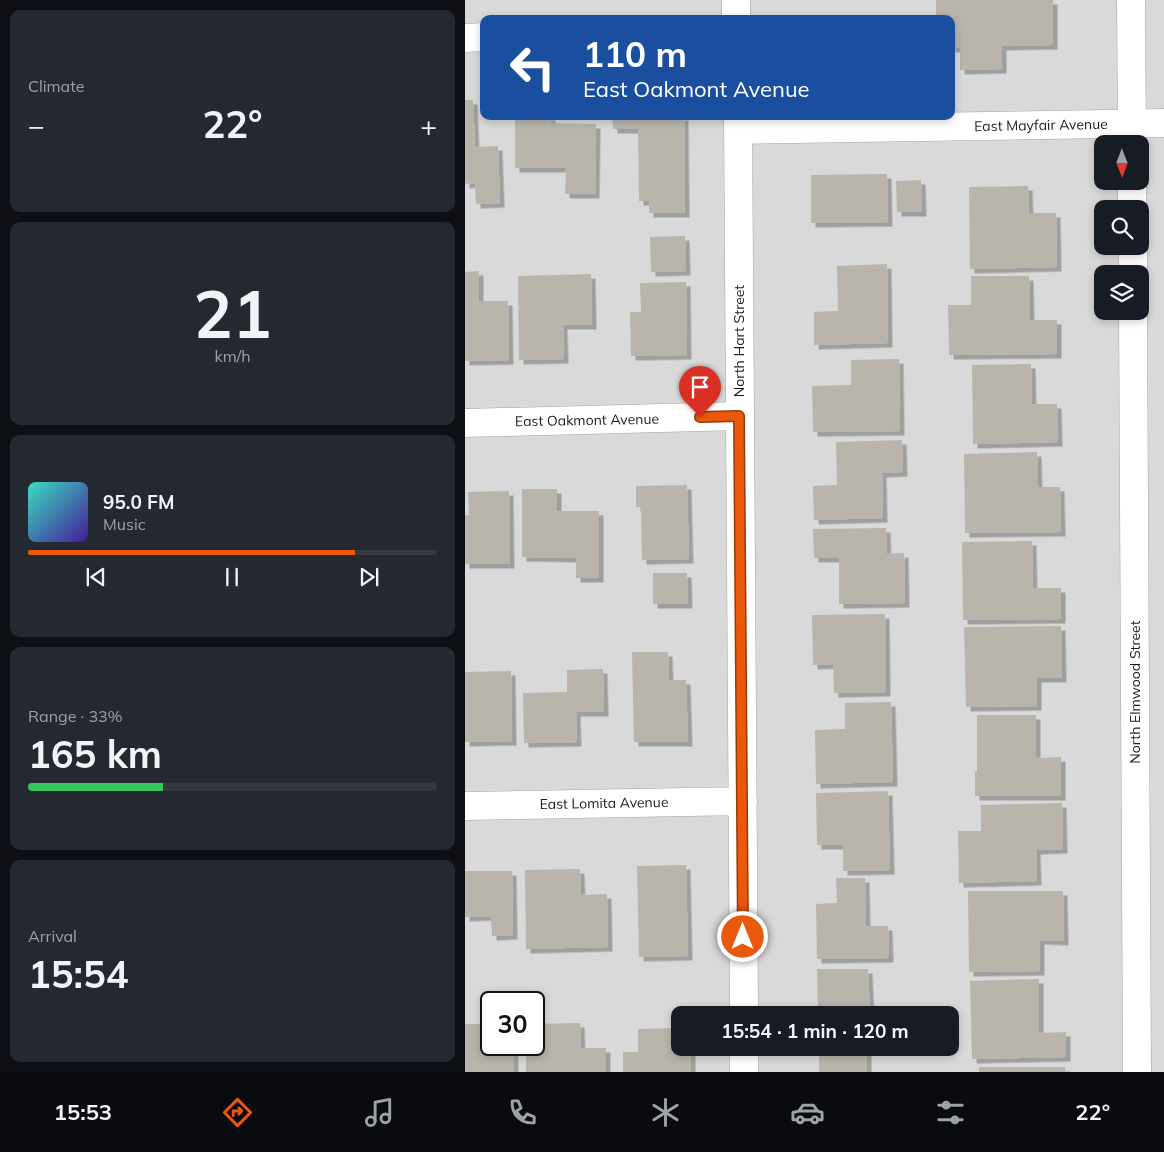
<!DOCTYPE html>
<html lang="en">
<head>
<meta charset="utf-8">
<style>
	:root { --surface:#171b24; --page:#242831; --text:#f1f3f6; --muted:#9ea1a6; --line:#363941; --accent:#ea580c }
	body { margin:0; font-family:Mulish,sans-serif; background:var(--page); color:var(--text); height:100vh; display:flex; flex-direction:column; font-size:19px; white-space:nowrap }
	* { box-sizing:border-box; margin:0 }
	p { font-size:16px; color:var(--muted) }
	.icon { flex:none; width:28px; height:28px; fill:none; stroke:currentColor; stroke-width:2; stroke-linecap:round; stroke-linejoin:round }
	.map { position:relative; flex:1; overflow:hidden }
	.sheet { display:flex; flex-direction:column; gap:10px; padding:10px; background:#0d0f14; width:465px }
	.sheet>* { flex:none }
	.top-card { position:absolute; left:15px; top:15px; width:475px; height:105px; border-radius:10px; box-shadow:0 2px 8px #0003; background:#1a4fa0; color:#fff; overflow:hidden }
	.needle { width:32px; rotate:179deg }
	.tools { position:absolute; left:629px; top:135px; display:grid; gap:10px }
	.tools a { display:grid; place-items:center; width:55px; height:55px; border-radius:10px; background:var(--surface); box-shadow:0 2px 8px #0003; font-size:25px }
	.speed { position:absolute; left:15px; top:991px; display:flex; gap:10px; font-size:25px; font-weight:700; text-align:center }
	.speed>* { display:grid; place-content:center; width:65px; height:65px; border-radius:50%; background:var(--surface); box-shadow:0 2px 8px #0003; line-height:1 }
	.speed .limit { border:2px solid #111; border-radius:8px; background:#fff; color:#111 }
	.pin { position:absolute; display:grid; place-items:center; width:42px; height:42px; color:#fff; margin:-51px -21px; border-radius:50% 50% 50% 0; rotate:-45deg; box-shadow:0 0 5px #0007 }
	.pin .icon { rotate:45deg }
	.me { position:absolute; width:55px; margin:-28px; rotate:0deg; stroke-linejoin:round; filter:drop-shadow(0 0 4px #0008) }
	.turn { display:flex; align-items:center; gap:18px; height:105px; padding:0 20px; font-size:22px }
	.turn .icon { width:65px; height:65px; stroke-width:2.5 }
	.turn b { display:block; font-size:35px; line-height:42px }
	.big { font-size:38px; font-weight:700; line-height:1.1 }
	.sheet .tile { flex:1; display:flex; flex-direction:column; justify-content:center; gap:8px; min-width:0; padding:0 18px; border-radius:10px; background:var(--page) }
	.sheet .dial { align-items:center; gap:0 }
	.dial b { font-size:65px; line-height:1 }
	.song { display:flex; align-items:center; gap:15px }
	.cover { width:60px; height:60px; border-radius:8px; background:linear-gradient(135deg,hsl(170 70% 55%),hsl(260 70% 35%)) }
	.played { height:5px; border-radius:2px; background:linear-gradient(90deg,var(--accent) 80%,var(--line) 80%) }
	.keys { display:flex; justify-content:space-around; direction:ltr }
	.heat { display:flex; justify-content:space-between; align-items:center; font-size:28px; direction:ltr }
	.charge { height:8px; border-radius:4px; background:linear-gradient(90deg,#34c759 33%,var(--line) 0) }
	.trip { position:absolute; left:206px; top:1006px; width:288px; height:50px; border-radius:10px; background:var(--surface); box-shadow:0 2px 8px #0003; font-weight:700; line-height:50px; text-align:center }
	.dock { display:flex; height:80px; justify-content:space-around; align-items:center; background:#090b0e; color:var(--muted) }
	.dock .icon { width:35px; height:35px }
	.dock .on { color:var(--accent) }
	.dock b { font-size:22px; color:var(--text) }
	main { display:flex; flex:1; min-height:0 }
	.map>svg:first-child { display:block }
</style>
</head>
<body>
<main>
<section class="sheet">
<div class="tile"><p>Climate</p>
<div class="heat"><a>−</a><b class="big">22°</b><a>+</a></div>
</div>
<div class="tile dial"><b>21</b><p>km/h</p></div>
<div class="tile">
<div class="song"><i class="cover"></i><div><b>95.0 FM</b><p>Music</p></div></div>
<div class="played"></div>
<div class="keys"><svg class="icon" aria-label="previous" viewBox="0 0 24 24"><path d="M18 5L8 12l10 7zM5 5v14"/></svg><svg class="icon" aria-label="pause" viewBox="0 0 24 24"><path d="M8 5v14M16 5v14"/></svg><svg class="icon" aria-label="next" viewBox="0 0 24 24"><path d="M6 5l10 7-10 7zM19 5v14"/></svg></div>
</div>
<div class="tile"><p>Range · 33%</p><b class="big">165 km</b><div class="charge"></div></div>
<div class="tile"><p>Arrival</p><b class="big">15:54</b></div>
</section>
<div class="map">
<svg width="699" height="1072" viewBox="0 0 699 1072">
	<defs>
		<filter id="shadow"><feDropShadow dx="4.5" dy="4.5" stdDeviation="0" flood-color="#0004"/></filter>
	</defs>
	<rect width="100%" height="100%" fill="#edece2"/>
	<path fill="#dad9d9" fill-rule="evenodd" d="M 0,0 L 699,0 L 699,1072 L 0,1072 ZM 19,19 L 486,19 L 486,116 L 19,116 ZM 638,144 L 675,144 L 675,181 L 638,181 ZM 638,209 L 675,209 L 675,246 L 638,246 ZM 638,274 L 675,274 L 675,311 L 638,311 ZM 26,1002 L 69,1002 L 69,1045 L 26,1045 ZM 215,1015 L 485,1015 L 485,1048 L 215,1048 Z"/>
	<path fill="#b9b5ac" filter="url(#shadow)" d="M 471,0 L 588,0 L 588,45 L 537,46 L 537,69 L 495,70 L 495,48 L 486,48 L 486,19 L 471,19 Z
		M 418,16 L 418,19 L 349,19 L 349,17 Z
		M 0,100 L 8,100 L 10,147 L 33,146 L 35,203 L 11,204 L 10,183 L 0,184 Z
		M 50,116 L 86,116 L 86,123 L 131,124 L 130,194 L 100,194 L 101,168 L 50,168 Z
		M 147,116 L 219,116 L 220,213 L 184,213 L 184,201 L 174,201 L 173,129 L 148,129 Z
		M 422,174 L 423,222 L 346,223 L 346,175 Z
		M 456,180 L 457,212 L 432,212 L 431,181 Z
		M 563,186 L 564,213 L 591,213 L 592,267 L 505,269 L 504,187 Z
		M 220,236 L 221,271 L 186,272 L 185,237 Z
		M 422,264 L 423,343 L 349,345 L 349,312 L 373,311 L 372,266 Z
		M 14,271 L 14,301 L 43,301 L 44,360 L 0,361 L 0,272 Z
		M 126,274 L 127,325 L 98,325 L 99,359 L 54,360 L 53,276 Z
		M 506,276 L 564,276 L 565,320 L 592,320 L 592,354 L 484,355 L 483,305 L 506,305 Z
		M 221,282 L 222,355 L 166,356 L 165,312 L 176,312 L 175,283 Z
		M 434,359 L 435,431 L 348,432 L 347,386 L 386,385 L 386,360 Z
		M 566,364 L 567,404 L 592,404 L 593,442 L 508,444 L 507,365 Z
		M 437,440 L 438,472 L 417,473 L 418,518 L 349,520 L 348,486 L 372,485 L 371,442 Z
		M 572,452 L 573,487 L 595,487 L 596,532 L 500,533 L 499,454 Z
		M 222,485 L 224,559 L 177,560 L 176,507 L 171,507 L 171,486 Z
		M 57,489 L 92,489 L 92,511 L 134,511 L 134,578 L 111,578 L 111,558 L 57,557 Z
		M 44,491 L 45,564 L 0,564 L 0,515 L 4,515 L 3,492 Z
		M 421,528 L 422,554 L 439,553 L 440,603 L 374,604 L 374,558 L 349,558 L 348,529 Z
		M 567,541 L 568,588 L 596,588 L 596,619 L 498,620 L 497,542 Z
		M 188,573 L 222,573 L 223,604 L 188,604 Z
		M 420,614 L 421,692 L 369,693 L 368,664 L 348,665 L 347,615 Z
		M 596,626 L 597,678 L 572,678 L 572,706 L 501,707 L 499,627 Z
		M 167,652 L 203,652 L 204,680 L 221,680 L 223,742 L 169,742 Z
		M 138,669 L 139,712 L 111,712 L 112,742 L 59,743 L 58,693 L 102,692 L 102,670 Z
		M 46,671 L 47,741 L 0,742 L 0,672 Z
		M 426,702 L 428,782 L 351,784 L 350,730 L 380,729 L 380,703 Z
		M 512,715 L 571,715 L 571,758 L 596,757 L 596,796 L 510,796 L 510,771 L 512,771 Z
		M 423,791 L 425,870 L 378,871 L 378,845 L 352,845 L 351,793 Z
		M 597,803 L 598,849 L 571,850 L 572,881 L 494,883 L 493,831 L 516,831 L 516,805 Z
		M 221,865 L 223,956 L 174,957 L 172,866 Z
		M 115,869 L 116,895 L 142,894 L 143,947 L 61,949 L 60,870 Z
		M 0,871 L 47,871 L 48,935 L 27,936 L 26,916 L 0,917 Z
		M 371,878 L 400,878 L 401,926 L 423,926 L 424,958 L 352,959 L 351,904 L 372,903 Z
		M 503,891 L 598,891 L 599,941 L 575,940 L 575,971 L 504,972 Z
		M 352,969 L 403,969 L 405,1015 L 353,1015 Z
		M 574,979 L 574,1033 L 601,1032 L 601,1057 L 507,1059 L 505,981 Z
		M 115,1023 L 116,1048 L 141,1048 L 141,1072 L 61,1072 L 61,1045 L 69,1045 L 69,1024 Z
		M 0,1024 L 26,1024 L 26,1045 L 49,1045 L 49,1072 L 0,1072 Z
		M 215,1028 L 215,1048 L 226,1048 L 226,1072 L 158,1072 L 158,1052 L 173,1052 L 173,1029 Z
		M 380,1048 L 402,1048 L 402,1072 L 354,1072 L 354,1052 L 380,1051 Z
		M 514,1067 L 600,1067 L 600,1072 L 514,1072 Z"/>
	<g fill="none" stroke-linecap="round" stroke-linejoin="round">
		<defs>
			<path id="minor" d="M 271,0 L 271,19
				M 666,0 L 667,144
				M 0,38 L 19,37
				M 273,116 L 279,1015
				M 273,130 L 699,123
				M 667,181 L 667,209
				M 668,246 L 668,274
				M 668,311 L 672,1072
				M 0,423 L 274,416
				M 0,806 L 278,801
				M 279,1048 L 279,1072"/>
		</defs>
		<use href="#minor" stroke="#a3a3a3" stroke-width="29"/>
		<use href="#minor" stroke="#fff" stroke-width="28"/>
	</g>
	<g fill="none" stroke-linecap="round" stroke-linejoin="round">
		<defs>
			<path id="route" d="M 235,417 L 274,416 L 278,937"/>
		</defs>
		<use href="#route" stroke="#983908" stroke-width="12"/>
		<use href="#route" stroke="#ea580c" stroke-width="9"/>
	</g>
	<g text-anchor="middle" stroke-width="5" stroke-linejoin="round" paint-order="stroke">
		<g font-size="14" fill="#1c1c1c" stroke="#fff">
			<text transform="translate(576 125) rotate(-1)" y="5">East Mayfair Avenue</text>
			<text transform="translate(274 341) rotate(-90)" y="5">North Hart Street</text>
			<text transform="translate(122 420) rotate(-1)" y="5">East Oakmont Avenue</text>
			<text transform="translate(670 692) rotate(-90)" y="5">North Elmwood Street</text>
			<text transform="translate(139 803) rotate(-1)" y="5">East Lomita Avenue</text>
		</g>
	</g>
</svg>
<div class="tools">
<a><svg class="needle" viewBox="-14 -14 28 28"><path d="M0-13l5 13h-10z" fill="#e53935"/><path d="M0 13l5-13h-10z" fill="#9ea1a6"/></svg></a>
<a><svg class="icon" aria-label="search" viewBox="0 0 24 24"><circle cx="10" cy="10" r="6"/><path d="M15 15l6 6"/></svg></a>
<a><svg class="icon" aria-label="layers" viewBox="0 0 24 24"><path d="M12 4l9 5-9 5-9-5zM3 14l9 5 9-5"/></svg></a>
</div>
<div class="speed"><div class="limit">30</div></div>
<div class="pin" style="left:235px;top:417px;background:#d93025"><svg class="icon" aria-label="arrive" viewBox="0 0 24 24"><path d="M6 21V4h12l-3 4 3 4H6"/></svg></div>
<svg class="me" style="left:278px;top:937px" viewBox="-20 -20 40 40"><circle r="17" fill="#ea580c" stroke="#fff" stroke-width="3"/><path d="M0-11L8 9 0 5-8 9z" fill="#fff"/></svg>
<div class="trip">15:54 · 1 min · 120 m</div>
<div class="top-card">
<div class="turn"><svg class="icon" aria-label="left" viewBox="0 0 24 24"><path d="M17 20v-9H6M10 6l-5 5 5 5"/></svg><div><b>110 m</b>East Oakmont Avenue</div></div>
</div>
</div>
</main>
<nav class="dock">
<b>15:53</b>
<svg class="icon on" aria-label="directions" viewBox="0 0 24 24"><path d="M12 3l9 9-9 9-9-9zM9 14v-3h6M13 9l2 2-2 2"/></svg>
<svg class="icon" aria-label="music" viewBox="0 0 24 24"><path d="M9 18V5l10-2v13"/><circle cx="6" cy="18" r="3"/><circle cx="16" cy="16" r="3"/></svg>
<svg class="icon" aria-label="phone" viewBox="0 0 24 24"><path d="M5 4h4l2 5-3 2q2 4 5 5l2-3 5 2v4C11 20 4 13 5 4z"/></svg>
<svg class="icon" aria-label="climate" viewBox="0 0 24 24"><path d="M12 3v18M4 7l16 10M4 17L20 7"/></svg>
<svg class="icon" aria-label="car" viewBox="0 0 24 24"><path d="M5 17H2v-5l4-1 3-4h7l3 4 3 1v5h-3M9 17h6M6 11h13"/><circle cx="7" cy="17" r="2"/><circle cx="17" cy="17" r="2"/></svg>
<svg class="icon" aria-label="filters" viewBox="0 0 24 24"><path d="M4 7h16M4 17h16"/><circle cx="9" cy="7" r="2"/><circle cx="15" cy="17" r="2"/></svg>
<b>22°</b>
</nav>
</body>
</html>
